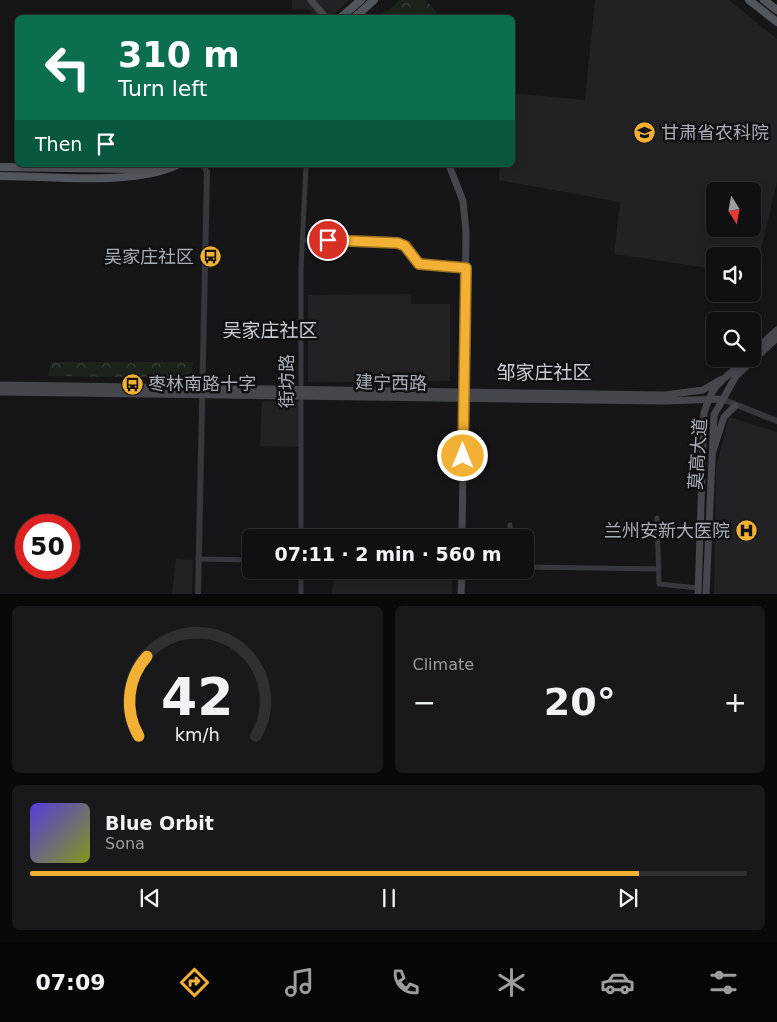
<!DOCTYPE html>
<html lang="en">
<head>
<meta charset="utf-8">
<style>
	:root { --surface:#101012; --page:#19191b; --text:#f1f3f6; --muted:#9c9d9f; --line:#303032; --accent:#f2b134 }
	body { margin:0; font-family:"DejaVu Sans","Noto Sans SC",sans-serif; background:var(--page); color:var(--text); height:100vh; display:flex; flex-direction:column; font-size:19px; white-space:nowrap }
	* { box-sizing:border-box; margin:0 }
	p { font-size:16px; color:var(--muted) }
	.icon { flex:none; width:28px; height:28px; fill:none; stroke:currentColor; stroke-width:2; stroke-linecap:round; stroke-linejoin:round }
	.map { position:relative; height:594px; overflow:hidden }
	.details { display:flex; flex-direction:column; gap:12px; padding:12px; background:#09090a; flex:1 }
	.details>* { flex:none }
	.guide { position:absolute; left:15px; top:15px; width:500px; height:152px; border-radius:8px; box-shadow:0 2px 8px #0003,0 0 0 1px var(--line); background:#0b6e4f; color:#fff; overflow:hidden }
	.needle { width:32px; rotate:169deg }
	.buttons { position:absolute; left:706px; top:182px; display:grid; gap:10px }
	.buttons a { display:grid; place-items:center; width:55px; height:55px; border-radius:8px; background:var(--surface); box-shadow:0 2px 8px #0003,0 0 0 1px var(--line); font-size:25px }
	.speed { position:absolute; left:15px; top:514px; display:flex; gap:10px; font-size:25px; font-weight:700; text-align:center }
	.speed>* { display:grid; place-content:center; width:65px; height:65px; border-radius:50%; background:var(--surface); box-shadow:0 2px 8px #0003,0 0 0 1px var(--line); line-height:1 }
	.speed .limit { border:8px solid #d22; background:#fff; color:#111 }
	.pin { position:absolute; display:grid; place-items:center; width:42px; height:42px; color:#fff; margin:-21px; border:2px solid #fff; border-radius:50%; box-shadow:0 1px 5px #0007 }
	.me { position:absolute; width:55px; margin:-28px; rotate:0deg; stroke-linejoin:round; filter:drop-shadow(0 0 4px #0008) }
	.turn { display:flex; align-items:center; gap:18px; height:105px; padding:0 20px; font-size:22px }
	.turn .icon { width:65px; height:65px; stroke-width:2.5 }
	.turn b { display:block; font-size:35px; line-height:42px }
	.then { display:flex; align-items:center; height:48px; padding:0 20px; background:#0003; gap:10px; font-size:19px }
	.big { font-size:38px; font-weight:700; line-height:1.1 }
	.details .tile { flex:1; display:flex; flex-direction:column; justify-content:center; gap:8px; min-width:0; padding:0 18px; border-radius:8px; background:var(--page) }
	.details .dial { align-items:center; gap:0 }
	.dial svg { height:130px; overflow:visible; fill:none; stroke:var(--line); stroke-width:7; stroke-linecap:round; text-anchor:middle }
	.dial text { fill:var(--text); stroke:none }
	.song { display:flex; align-items:center; gap:15px }
	.cover { width:60px; height:60px; border-radius:8px; background:linear-gradient(135deg,hsl(250 70% 55%),hsl(70 70% 35%)) }
	.played { height:5px; border-radius:2px; background:linear-gradient(90deg,var(--accent) 85%,var(--line) 85%) }
	.keys { display:flex; justify-content:space-around; direction:ltr }
	.heat { display:flex; justify-content:space-between; align-items:center; font-size:28px; direction:ltr }
	.details .tiles { flex:1; display:grid; gap:12px; grid-template-columns:1fr 1fr }
	.tile:last-child { grid-column:span 2 }
	.trip { position:absolute; left:242px; top:529px; width:292px; height:50px; border-radius:8px; background:var(--surface); box-shadow:0 2px 8px #0003,0 0 0 1px var(--line); font-weight:700; line-height:50px; text-align:center }
	.tabs { display:flex; height:80px; justify-content:space-around; align-items:center; background:#060607; color:var(--muted) }
	.tabs .icon { width:35px; height:35px }
	.tabs .active { color:var(--accent) }
	.tabs b { font-size:22px; color:var(--text) }
	.map>svg:first-child { display:block }
</style>
</head>
<body>
<div class="map">
<svg width="777" height="595" viewBox="0 0 777 595">
	<defs>
		<pattern id="forest-crowns" width="20" height="18" patternUnits="userSpaceOnUse" patternTransform="scale(1.25)"><rect width="20" height="18" fill="#1c231d"/><path d="M2 6a3 3 0 1 1 6 0M12 15a3 3 0 1 1 6 0" fill="none" stroke="#3a403c"/></pattern>
	</defs>
	<rect width="100%" height="100%" fill="#161618"/>
	<path fill="#222225" fill-rule="evenodd" d="M 292,0 L 349,0 L 330,18 L 312,17 L 311,10 L 292,9 Z
		M 595,0 L 729,0 L 777,39 L 777,182 L 755,275 L 753,275 L 752,256 L 715,256 L 715,269 L 614,254 L 620,202 L 499,180 L 500,165 L 512,165 L 513,93 L 585,100 ZM 752,191 L 752,229 L 715,229 L 715,191 Z
		M 411,294 L 411,304 L 450,304 L 450,381 L 308,382 L 308,295 Z
		M 262,401 L 301,402 L 300,447 L 260,446 Z
		M 729,417 L 777,432 L 777,594 L 714,594 L 716,467 Z
		M 176,559 L 193,560 L 192,594 L 172,594 Z
		M 335,570 L 452,570 L 452,594 L 332,594 Z"/>
	<path fill="url(#forest-crowns)" d="M 400,0 L 426,0 L 437,13 L 434,17 L 374,17 L 389,10 Z
		M 51,362 L 193,362 L 191,374 L 186,378 L 48,376 Z"/>
	<g fill="none" stroke-linecap="round" stroke-linejoin="round">
		<path stroke="#37383d" stroke-width="5" d="M 303,240 L 398,243 L 405,246 L 419,265 L 466,267
			M 657,518 L 659,584 L 698,588
			M 510,525 L 511,538
			M 301,538 L 301,269 L 306,165
			M 198,559 L 251,560
			M 526,567 L 659,569
			M 301,570 L 301,595"/>
		<path stroke="#37383d" stroke-width="6" d="M 722,399 L 777,421
			M 198,595 L 207,172 L 203,165"/>
		<path stroke="#45474d" stroke-width="7" d="M 311,0 L 326,18
			M 449,165 L 463,201 L 466,232 L 462,538
			M 752,353 L 777,330
			M 0,385 L 665,395 L 703,390 L 720,380
			M 0,392 L 665,401 L 722,399
			M 713,451 L 724,417 L 735,406
			M 461,595 L 462,570
			M 698,595 L 704,413 C 714,380 723,381 747,359
			M 706,595 L 714,415 L 736,376 L 777,338"/>
		<path stroke="#53555c" stroke-width="8" d="M 749,0 L 777,22
			M 764,0 L 777,10
			M 340,18 L 361,0
			M 354,18 L 374,0
			M 0,167 L 133,169 L 153,165
			M 0,176 C 50,176 134,186 177,165"/>
	</g>
	<g fill="none" stroke-linecap="round" stroke-linejoin="round">
		<defs>
			<path id="route" d="M 328,240 L 398,243 L 405,246 L 419,264 L 466,268 L 463,456"/>
		</defs>
		<use href="#route" stroke="#9d7322" stroke-width="12"/>
		<use href="#route" stroke="#f2b134" stroke-width="9"/>
	</g>
	<defs>
		<symbol id="university-disc" viewBox="-11 -11 22 22"><circle r="9.5" fill="#f2b134" stroke="#111113"/><path d="M0-5L7-2L0 1L-7-2ZM-4 1L0 2.5L4 1V4Q0 6-4 4Z" fill="#111"/></symbol>
		<symbol id="bus-disc" viewBox="-11 -11 22 22"><circle r="9.5" fill="#f2b134" stroke="#111113"/><path d="M-5-6H5V4H4V6H2V4H-2V6H-4V4H-5ZM-3.5-4V0h7V-4ZM-3.5 1.2v1.5H-2V1.2ZM2 1.2v1.5H3.5V1.2Z" fill="#111"/></symbol>
		<symbol id="hospital-disc" viewBox="-11 -11 22 22"><circle r="9.5" fill="#f2b134" stroke="#111113"/><path d="M-5-5h3v3.5h4V-5h3V5h-3V1.5h-4V5h-3Z" fill="#111"/></symbol>
	</defs>
	<g fill-rule="evenodd">
		<use href="#university-disc" x="632" y="120" width="25" height="25"/>
		<use href="#bus-disc" x="198" y="244" width="25" height="25"/>
		<use href="#bus-disc" x="120" y="372" width="25" height="25"/>
		<use href="#hospital-disc" x="734" y="518" width="25" height="25"/>
	</g>
	<g text-anchor="middle" stroke-width="5" stroke-linejoin="round" paint-order="stroke">
		<g font-size="18" fill="#a8adb8" stroke="#111113" text-anchor="start">
			<text x="661" y="139">甘肃省农科院</text>
			<text x="194" y="263" text-anchor="end">吴家庄社区</text>
			<text x="148" y="390">枣林南路十字</text>
			<text x="730" y="537" text-anchor="end">兰州安新大医院</text>
		</g>
		<g font-size="18" fill="#a8adb8" stroke="#111113">
			<text transform="translate(287 381) rotate(-90)" y="6">街坊路</text>
			<text transform="translate(391 383) rotate(1)" y="6">建宁西路</text>
			<text transform="translate(698 454) rotate(-86)" y="6">莫高大道</text>
		</g>
		<g font-size="19" fill="#c9ccd4" stroke="#111113">
			<text x="270" y="337">吴家庄社区</text>
			<text x="544" y="379">邹家庄社区</text>
		</g>
	</g>
</svg>
<div class="buttons">
<a><svg class="needle" viewBox="-14 -14 28 28"><path d="M0-13l5 13h-10z" fill="#e53935"/><path d="M0 13l5-13h-10z" fill="#9c9d9f"/></svg></a>
<a><svg class="icon" aria-label="sound" viewBox="0 0 24 24"><path d="M4 9h4l5-4v14l-5-4H4zM17 9q2 3 0 6"/></svg></a>
<a><svg class="icon" aria-label="search" viewBox="0 0 24 24"><circle cx="10" cy="10" r="6"/><path d="M15 15l6 6"/></svg></a>
</div>
<div class="speed"><div class="limit">50</div></div>
<div class="pin" style="left:328px;top:240px;background:#d93025"><svg class="icon" aria-label="arrive" viewBox="0 0 24 24"><path d="M6 21V4h12l-3 4 3 4H6"/></svg></div>
<svg class="me" style="left:463px;top:456px" viewBox="-20 -20 40 40"><circle r="17" fill="#f2b134" stroke="#fff" stroke-width="3"/><path d="M0-11L8 9 0 5-8 9z" fill="#fff"/></svg>
<div class="trip">07:11 · 2 min · 560 m</div>
<div class="guide">
<div class="turn"><svg class="icon" aria-label="left" viewBox="0 0 24 24"><path d="M17 20v-9H6M10 6l-5 5 5 5"/></svg><div><b>310 m</b>Turn left</div></div>
<div class="then">Then<svg class="icon" aria-label="arrive" viewBox="0 0 24 24"><path d="M6 21V4h12l-3 4 3 4H6"/></svg></div>
</div>
</div>
<section class="details">
<div class="tiles">
<div class="tile dial"><svg viewBox="0 0 100 80">
<path d="M14 69A42 42 0 1 1 86 69"/>
<path d="M14 69A42 42 0 0 1 19 20" stroke="#f2b134"/>
<text x="50" y="56" font-size="32" font-weight="700">42</text>
<text x="50" y="72" font-size="11">km/h</text>
</svg></div>
<div class="tile"><p>Climate</p>
<div class="heat"><a>−</a><b class="big">20°</b><a>+</a></div>
</div>
<div class="tile">
<div class="song"><i class="cover"></i><div><b>Blue Orbit</b><p>Sona</p></div></div>
<div class="played"></div>
<div class="keys"><svg class="icon" aria-label="previous" viewBox="0 0 24 24"><path d="M18 5L8 12l10 7zM5 5v14"/></svg><svg class="icon" aria-label="pause" viewBox="0 0 24 24"><path d="M8 5v14M16 5v14"/></svg><svg class="icon" aria-label="next" viewBox="0 0 24 24"><path d="M6 5l10 7-10 7zM19 5v14"/></svg></div>
</div>
</div>
</section>
<nav class="tabs">
<b>07:09</b>
<svg class="icon active" aria-label="directions" viewBox="0 0 24 24"><path d="M12 3l9 9-9 9-9-9zM9 14v-3h6M13 9l2 2-2 2"/></svg>
<svg class="icon" aria-label="music" viewBox="0 0 24 24"><path d="M9 18V5l10-2v13"/><circle cx="6" cy="18" r="3"/><circle cx="16" cy="16" r="3"/></svg>
<svg class="icon" aria-label="phone" viewBox="0 0 24 24"><path d="M5 4h4l2 5-3 2q2 4 5 5l2-3 5 2v4C11 20 4 13 5 4z"/></svg>
<svg class="icon" aria-label="climate" viewBox="0 0 24 24"><path d="M12 3v18M4 7l16 10M4 17L20 7"/></svg>
<svg class="icon" aria-label="car" viewBox="0 0 24 24"><path d="M5 17H2v-5l4-1 3-4h7l3 4 3 1v5h-3M9 17h6M6 11h13"/><circle cx="7" cy="17" r="2"/><circle cx="17" cy="17" r="2"/></svg>
<svg class="icon" aria-label="filters" viewBox="0 0 24 24"><path d="M4 7h16M4 17h16"/><circle cx="9" cy="7" r="2"/><circle cx="15" cy="17" r="2"/></svg>
</nav>
</body>
</html>
